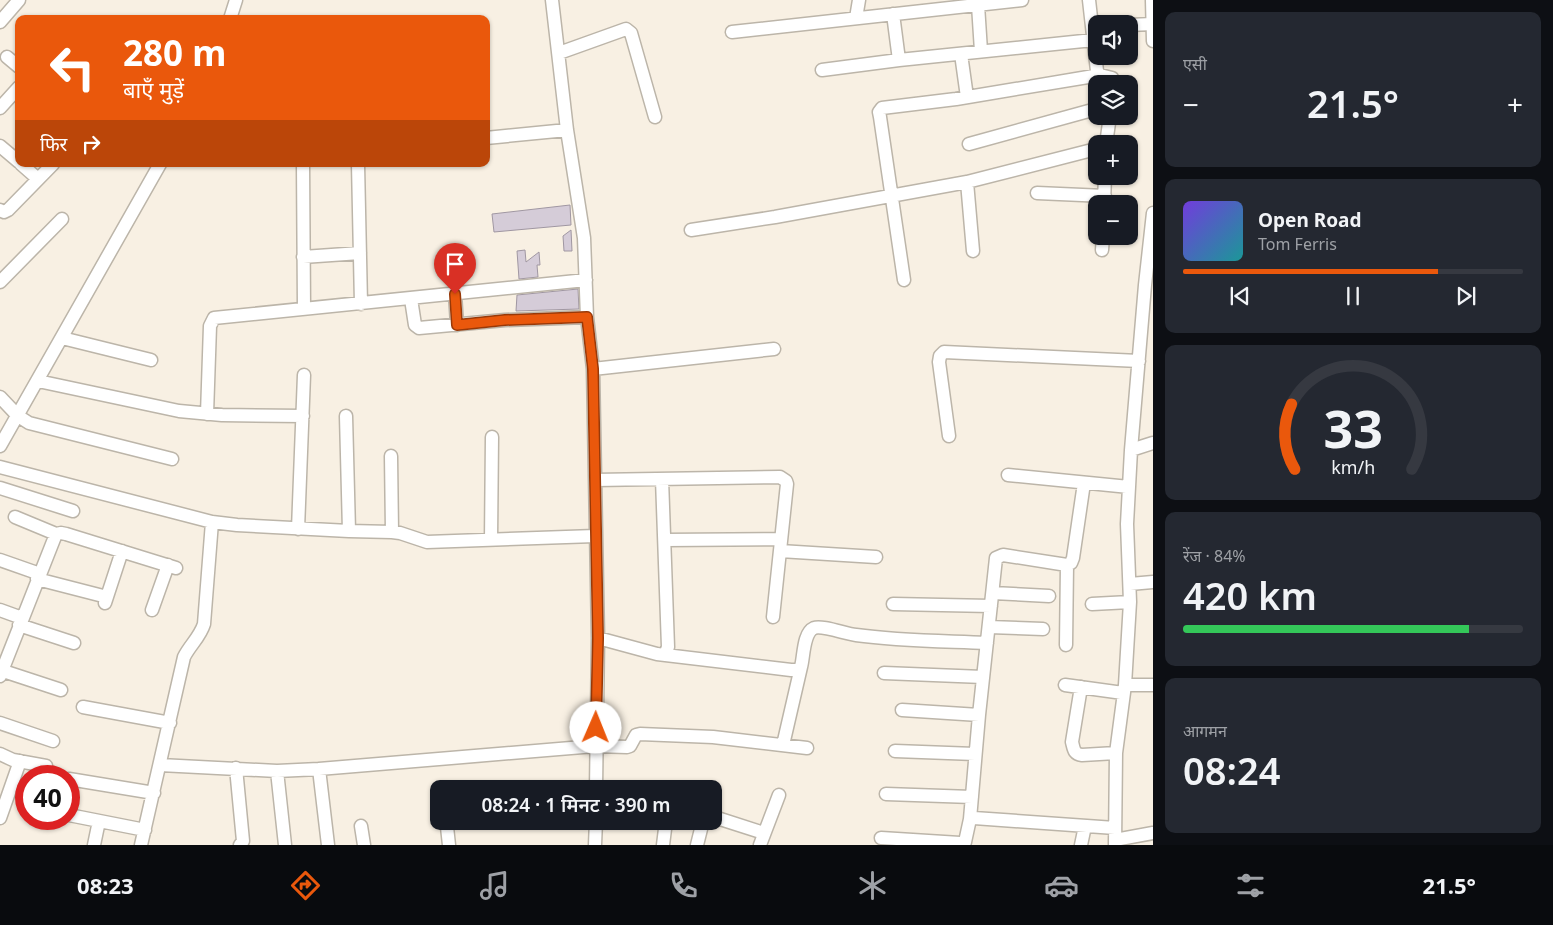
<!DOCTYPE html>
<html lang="hi">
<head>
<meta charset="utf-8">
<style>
	:root { --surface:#171b24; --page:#242831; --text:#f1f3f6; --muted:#9ea1a6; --line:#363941; --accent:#ea580c }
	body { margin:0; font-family:"Noto Sans","Noto Sans Devanagari",sans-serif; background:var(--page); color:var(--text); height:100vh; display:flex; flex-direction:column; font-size:19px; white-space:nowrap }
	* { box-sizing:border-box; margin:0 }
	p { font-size:16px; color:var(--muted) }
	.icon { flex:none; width:28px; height:28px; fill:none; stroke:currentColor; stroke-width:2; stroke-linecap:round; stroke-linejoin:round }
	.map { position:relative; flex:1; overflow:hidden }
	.side { display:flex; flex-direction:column; gap:12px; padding:12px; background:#0d0f14; width:400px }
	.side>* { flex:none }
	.guide { position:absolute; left:15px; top:15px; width:475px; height:152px; border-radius:10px; box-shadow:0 1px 4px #0004; background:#ea580c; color:#fff; overflow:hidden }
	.fabs { position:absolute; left:1088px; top:15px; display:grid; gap:10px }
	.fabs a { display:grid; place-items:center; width:50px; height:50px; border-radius:10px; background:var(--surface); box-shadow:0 1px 4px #0004; font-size:25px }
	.speed { position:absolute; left:15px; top:765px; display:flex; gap:10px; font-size:25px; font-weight:700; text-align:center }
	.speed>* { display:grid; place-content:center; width:65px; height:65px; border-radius:50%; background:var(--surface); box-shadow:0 1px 4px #0004; line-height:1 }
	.speed .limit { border:8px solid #d22; background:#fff; color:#111 }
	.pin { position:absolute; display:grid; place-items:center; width:42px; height:42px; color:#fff; margin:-51px -21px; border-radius:50% 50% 50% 0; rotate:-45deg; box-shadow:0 0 5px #0007 }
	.pin .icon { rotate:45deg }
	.me { position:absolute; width:55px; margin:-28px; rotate:1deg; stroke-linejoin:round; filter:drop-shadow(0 0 4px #0008) }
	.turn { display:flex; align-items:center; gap:18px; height:105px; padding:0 25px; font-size:22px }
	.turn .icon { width:65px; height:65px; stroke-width:2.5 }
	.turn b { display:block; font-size:35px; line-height:42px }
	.then { display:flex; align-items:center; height:48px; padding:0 25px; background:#0003; gap:10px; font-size:19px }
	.big { font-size:38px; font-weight:600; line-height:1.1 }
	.side .widget { flex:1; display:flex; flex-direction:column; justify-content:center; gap:8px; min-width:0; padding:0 18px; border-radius:10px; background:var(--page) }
	.side .dial { align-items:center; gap:0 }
	.dial svg { height:130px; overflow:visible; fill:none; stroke:var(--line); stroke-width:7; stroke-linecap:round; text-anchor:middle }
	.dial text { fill:var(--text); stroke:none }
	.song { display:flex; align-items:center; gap:15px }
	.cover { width:60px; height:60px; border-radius:8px; background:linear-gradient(135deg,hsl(260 70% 55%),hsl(180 70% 35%)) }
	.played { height:5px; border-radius:2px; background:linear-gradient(90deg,var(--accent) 75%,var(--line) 75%) }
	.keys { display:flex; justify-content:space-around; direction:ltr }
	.heat { display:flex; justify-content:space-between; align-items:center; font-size:28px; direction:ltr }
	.charge { height:8px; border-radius:4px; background:linear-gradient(90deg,#34c759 84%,var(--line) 0) }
	.trip { position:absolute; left:430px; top:780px; width:292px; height:50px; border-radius:10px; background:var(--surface); box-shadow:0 1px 4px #0004; font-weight:600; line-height:50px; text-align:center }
	.dock { display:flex; height:80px; justify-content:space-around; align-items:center; background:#090b0e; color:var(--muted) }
	.dock .icon { width:35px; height:35px }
	.dock .current { color:var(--accent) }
	.dock b { font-size:22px; color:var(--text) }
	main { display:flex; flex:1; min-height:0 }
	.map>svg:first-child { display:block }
</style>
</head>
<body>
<main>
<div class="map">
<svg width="1153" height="845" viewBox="0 0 1153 845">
	<rect width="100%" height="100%" fill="#f8f0e3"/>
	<path fill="#d5ccd8" stroke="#a097a2" d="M 570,205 L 571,225 L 494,232 L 492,214 Z
		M 571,230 L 572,251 L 564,251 L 563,236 Z
		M 525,250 L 526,262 L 539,252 L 540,265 L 537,265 L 538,277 L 519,279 L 517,251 Z
		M 578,289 L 579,309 L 516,311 L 517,295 Z"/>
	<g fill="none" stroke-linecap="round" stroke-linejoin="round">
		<defs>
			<path id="minor" d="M 552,0 L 567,130 L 584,238 L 587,317 L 593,369 L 598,638 L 596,789
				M 1089,0 L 1097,71 L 1100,75 L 1112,78 L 1113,84
				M 1152,0 L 1153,41
				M 978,5 L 981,51
				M 893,14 L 899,60
				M 856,18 L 859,0
				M 230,19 L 236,0
				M 0,22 L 19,0
				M 1129,25 L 1152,24
				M 732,32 L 1022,0
				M 559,53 L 626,29 L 631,33 L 655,117
				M 961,54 L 967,97
				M 7,57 L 19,67
				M 822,70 L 899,60 L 1093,40
				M 0,108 L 19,87
				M 486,138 L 567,130
				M 969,144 L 1096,109
				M 1106,144 L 1110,116
				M 0,146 L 19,162
				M 21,164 L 38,179
				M 303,164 L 304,309
				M 358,164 L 361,304
				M 967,182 L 973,251
				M 1037,193 L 1105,196
				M 1104,204 L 1105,176
				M 0,210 L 4,212 L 8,210 L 53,164
				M 691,230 L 775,217 L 967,182 L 1096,149
				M 1102,250 L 1103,236
				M 303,257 L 360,253
				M 904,280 L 880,117 L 879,112 L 882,108 L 956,99 L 1100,75
				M 0,282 L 62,219
				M 455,294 L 457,325
				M 411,299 L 415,325 L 419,328 L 505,320 L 587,317
				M 62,338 L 151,360
				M 593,369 L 774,349
				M 38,381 L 179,411 L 222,415 L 303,416
				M 0,397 L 18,416 L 29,423 L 172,459
				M 207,414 L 210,326 L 214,318 L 586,280
				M 346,416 L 349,531
				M 949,436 L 939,362 L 940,356 L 944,352 L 1139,361
				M 0,446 L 160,164
				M 1131,450 L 1153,443
				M 391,456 L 392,532
				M 0,467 L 212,522 L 237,525 L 349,531 L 392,532 L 400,533 L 427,542 L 595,536
				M 1008,475 L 1129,487
				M 662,479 L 668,647 L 665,655
				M 595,480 L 780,477 L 786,481 L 787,484 L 773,617
				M 0,488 L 73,511
				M 15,517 L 56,534
				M 298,529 L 304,375
				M 491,540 L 492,437
				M 665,540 L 781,539
				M 780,551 L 876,557
				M 0,560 L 40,574
				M 37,579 L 107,597
				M 1130,584 L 1153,582
				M 993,593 L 1049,596
				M 105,603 L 122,551
				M 893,604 L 991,606
				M 1092,604 L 1130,602
				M 0,610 L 22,618
				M 152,610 L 168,565
				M 19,625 L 74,643
				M 989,627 L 1043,629
				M 598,638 L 657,654 L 791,670 L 797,670 L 801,667 C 804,656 803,633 814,628 C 822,625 846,634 856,635 C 899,641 944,641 987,643
				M 1066,645 L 1067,565
				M 0,670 L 61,690
				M 884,673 L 983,677
				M 0,676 L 56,534 L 61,533 L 66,534 L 176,568
				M 1065,685 L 1123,693
				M 1125,685 L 1153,685
				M 1081,687 L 1072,742 C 1074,750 1074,754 1082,755 L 1116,753
				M 83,707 L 170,723
				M 902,710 L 979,715
				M 0,723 L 53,741
				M 783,745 L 801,667
				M 895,751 L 975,754
				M 0,754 L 13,760 L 46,766
				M 160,765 L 277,771 L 319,769 L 595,746 L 627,747 L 630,746 L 636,735 L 640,734 L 713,737 L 807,748
				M 236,768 L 243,841 L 240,845
				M 319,769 L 328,845
				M 277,771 L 285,845
				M 69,779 L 154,793
				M 886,794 L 972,797
				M 69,815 L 145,830
				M 714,817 L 764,833
				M 0,818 L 20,761
				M 970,819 L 979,715 L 996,558 L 1003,555 L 1067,565 L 1071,563 L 1073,558 L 1084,483
				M 361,826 L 364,845
				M 447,827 L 449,845
				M 881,838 L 960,843 L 965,842 L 970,819 L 974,818 L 1115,828
				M 1115,840 L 1153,833
				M 94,845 L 99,821
				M 141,845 L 184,657 C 190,645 200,637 204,624 L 212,522
				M 595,845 L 596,821
				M 663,845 L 666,821
				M 697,845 L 703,821
				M 760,845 L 779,795
				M 1081,845 L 1085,826
				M 1115,845 L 1116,753 L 1125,685 L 1130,602 L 1127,524 L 1131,450 L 1145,285 L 1153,213"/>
		</defs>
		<use href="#minor" stroke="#bcb5a9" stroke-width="15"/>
		<use href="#minor" stroke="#fff" stroke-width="12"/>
	</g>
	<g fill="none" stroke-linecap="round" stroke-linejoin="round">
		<defs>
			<path id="route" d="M 455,294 L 457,325 L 505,320 L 587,317 L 593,369 L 598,638 L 596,728"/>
		</defs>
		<use href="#route" stroke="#983908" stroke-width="12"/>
		<use href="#route" stroke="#ea580c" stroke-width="9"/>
	</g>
</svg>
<div class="fabs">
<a><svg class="icon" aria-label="sound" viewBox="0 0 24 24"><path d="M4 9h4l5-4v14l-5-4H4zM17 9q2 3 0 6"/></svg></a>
<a><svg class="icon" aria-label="layers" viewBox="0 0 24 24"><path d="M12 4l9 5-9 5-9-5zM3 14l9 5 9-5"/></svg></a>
<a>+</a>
<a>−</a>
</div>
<div class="speed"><div class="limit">40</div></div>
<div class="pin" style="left:455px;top:294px;background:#d93025"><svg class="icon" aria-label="arrive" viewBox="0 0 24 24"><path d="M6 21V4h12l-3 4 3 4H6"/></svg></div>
<svg class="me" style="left:596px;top:728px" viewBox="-20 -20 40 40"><circle r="19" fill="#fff"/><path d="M0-13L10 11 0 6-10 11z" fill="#ea580c"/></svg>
<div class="trip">08:24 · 1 मिनट · 390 m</div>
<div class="guide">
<div class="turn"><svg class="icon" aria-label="left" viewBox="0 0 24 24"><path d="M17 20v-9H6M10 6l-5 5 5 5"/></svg><div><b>280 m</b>बाएँ मुड़ें</div></div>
<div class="then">फिर<svg class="icon" aria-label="right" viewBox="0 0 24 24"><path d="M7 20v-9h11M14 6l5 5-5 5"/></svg></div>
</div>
</div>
<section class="side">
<div class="widget"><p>एसी</p>
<div class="heat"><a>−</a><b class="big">21.5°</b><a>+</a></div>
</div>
<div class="widget">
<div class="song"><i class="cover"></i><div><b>Open Road</b><p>Tom Ferris</p></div></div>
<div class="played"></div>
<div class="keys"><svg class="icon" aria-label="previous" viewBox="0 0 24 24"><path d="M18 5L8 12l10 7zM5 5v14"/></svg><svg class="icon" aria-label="pause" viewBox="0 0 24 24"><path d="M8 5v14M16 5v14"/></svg><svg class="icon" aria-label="next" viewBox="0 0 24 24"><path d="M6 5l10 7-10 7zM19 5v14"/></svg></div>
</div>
<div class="widget dial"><svg viewBox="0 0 100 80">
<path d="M14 69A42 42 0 1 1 86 69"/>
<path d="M14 69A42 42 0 0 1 12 29" stroke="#ea580c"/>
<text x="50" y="56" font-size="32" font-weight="700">33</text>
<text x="50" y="72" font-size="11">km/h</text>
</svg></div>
<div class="widget"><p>रेंज · 84%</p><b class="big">420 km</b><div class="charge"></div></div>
<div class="widget"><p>आगमन</p><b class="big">08:24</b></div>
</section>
</main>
<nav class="dock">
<b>08:23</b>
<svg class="icon current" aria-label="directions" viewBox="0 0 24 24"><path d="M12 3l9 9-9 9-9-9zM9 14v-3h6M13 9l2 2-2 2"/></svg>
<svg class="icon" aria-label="music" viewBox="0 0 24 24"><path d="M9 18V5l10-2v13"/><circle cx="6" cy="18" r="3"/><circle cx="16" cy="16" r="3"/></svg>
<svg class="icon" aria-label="phone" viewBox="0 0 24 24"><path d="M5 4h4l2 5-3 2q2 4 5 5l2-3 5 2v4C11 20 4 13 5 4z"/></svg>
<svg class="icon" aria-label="climate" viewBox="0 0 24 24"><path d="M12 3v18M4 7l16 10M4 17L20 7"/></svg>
<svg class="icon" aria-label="car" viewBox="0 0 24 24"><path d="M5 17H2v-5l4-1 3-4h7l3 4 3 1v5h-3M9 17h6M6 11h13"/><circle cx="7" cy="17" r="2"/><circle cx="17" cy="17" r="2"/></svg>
<svg class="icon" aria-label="filters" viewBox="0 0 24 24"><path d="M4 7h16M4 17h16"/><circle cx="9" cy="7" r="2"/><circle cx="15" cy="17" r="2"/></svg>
<b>21.5°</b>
</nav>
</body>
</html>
